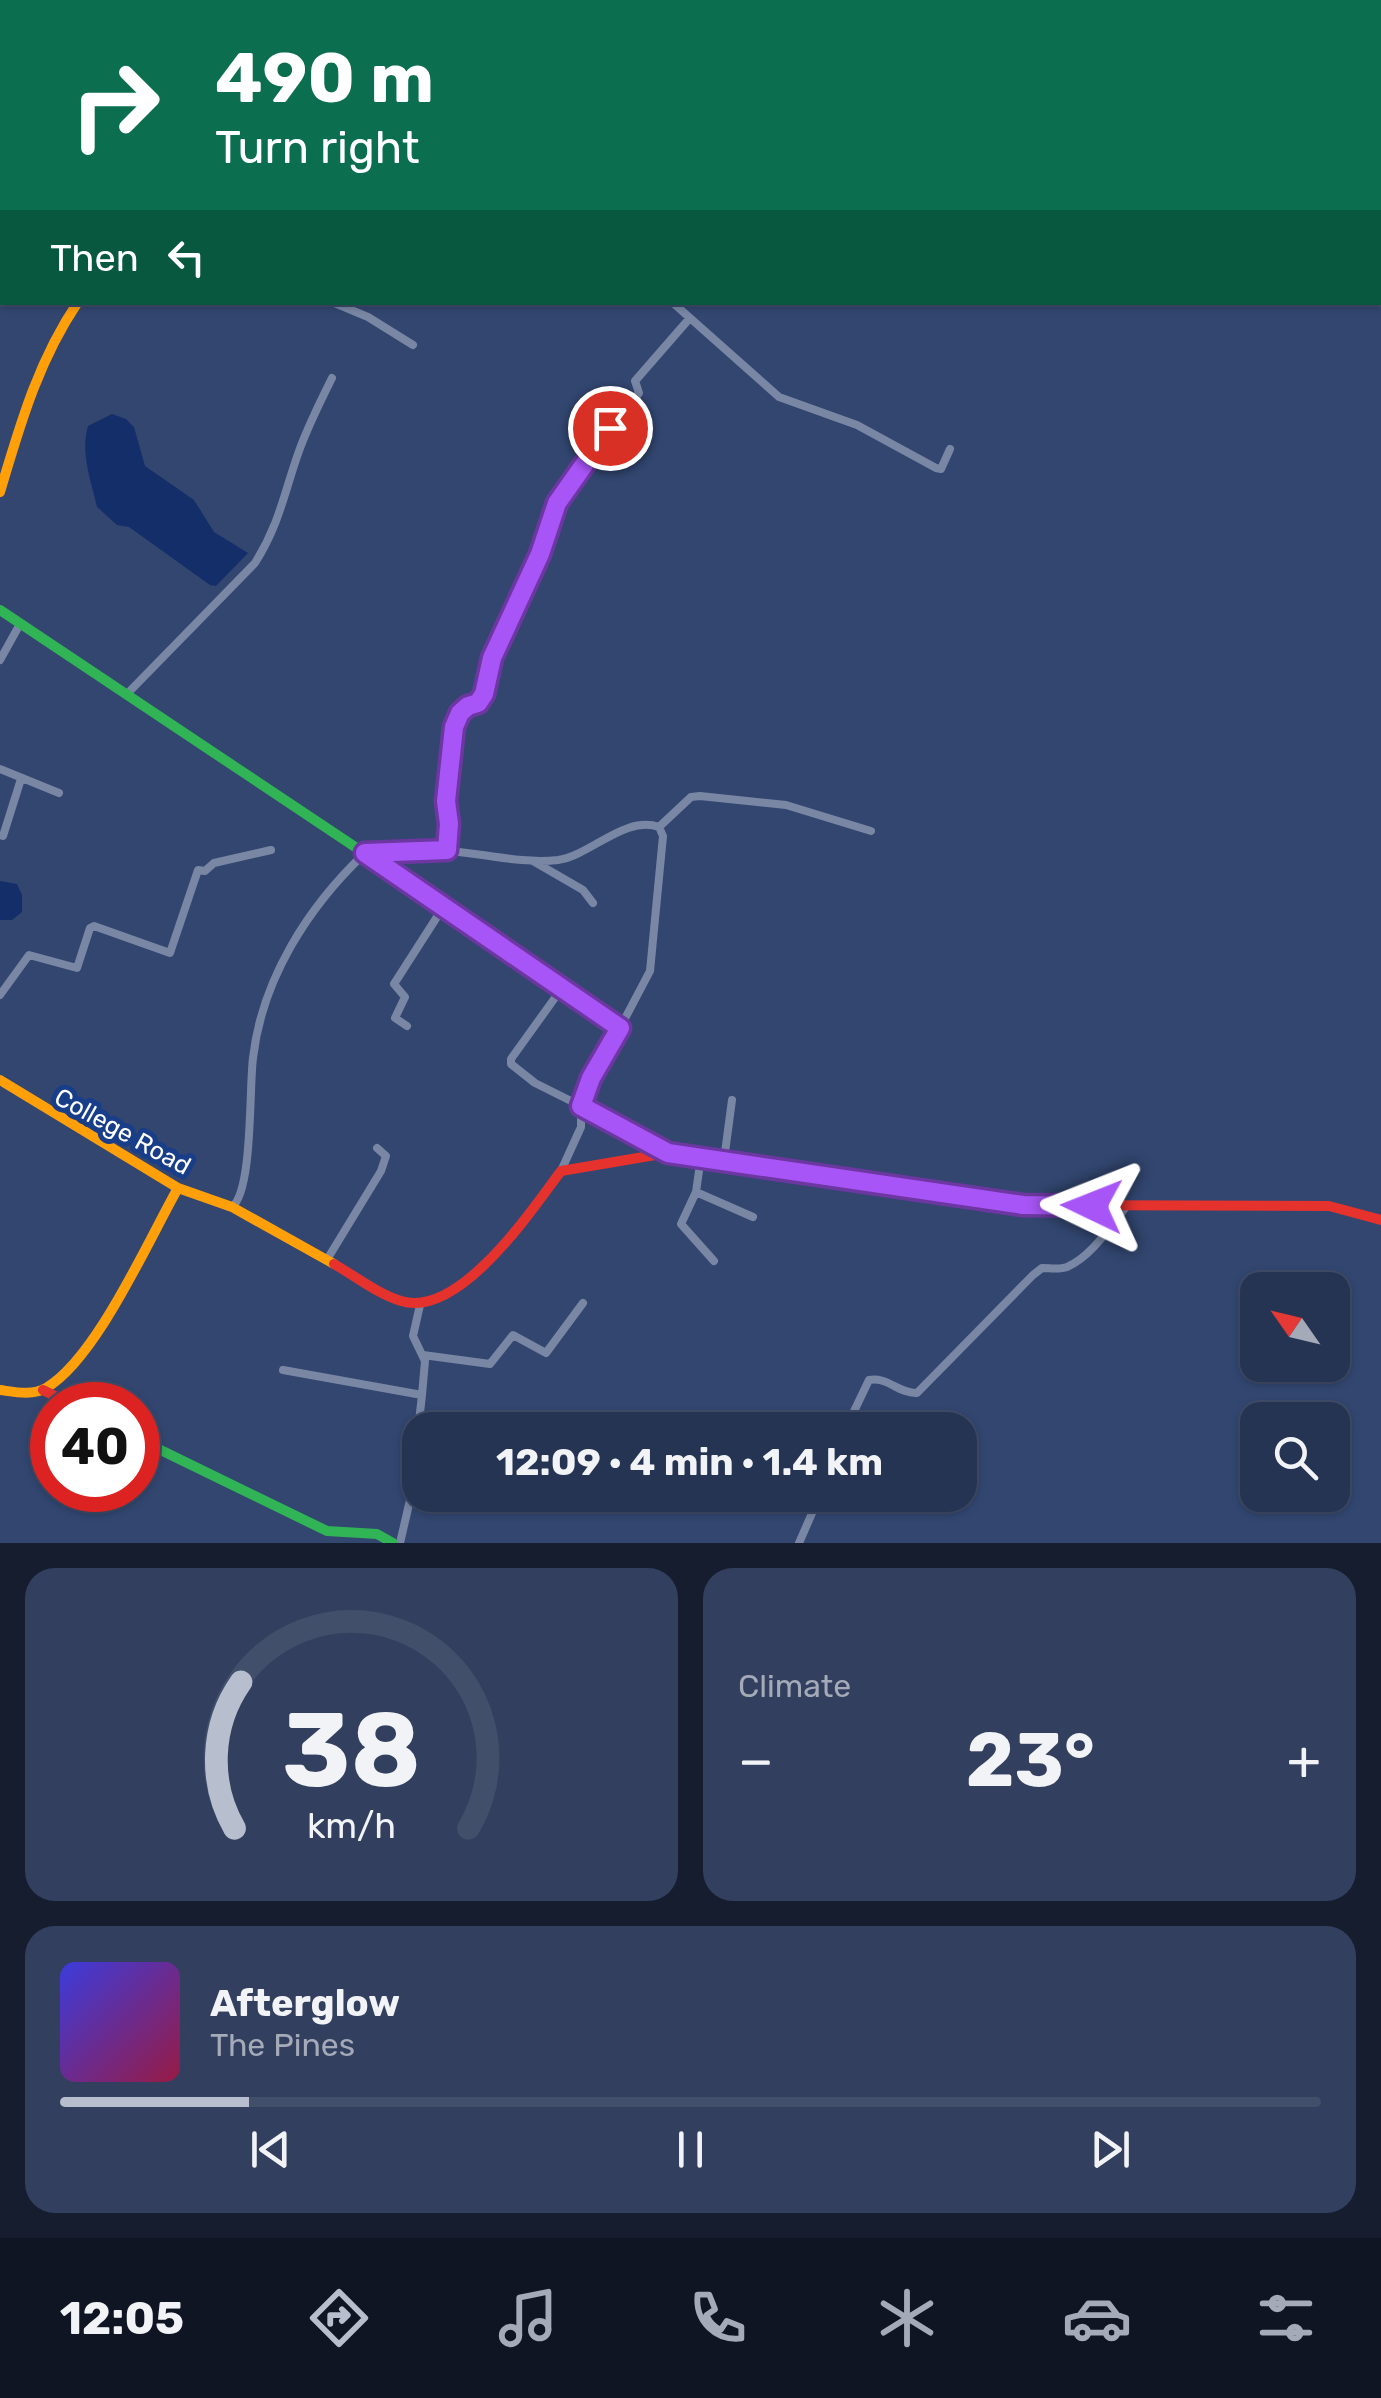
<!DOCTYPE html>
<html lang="en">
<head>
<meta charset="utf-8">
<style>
	:root { --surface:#263454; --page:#323f5e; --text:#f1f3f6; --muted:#a4aab8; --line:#424f6b; --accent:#b7becd }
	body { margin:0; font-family:Rubik,sans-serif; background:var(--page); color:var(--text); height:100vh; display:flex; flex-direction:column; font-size:38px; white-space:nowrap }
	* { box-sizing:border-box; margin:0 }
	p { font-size:32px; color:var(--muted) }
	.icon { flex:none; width:55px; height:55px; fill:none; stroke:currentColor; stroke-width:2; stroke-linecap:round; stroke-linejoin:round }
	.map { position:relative; height:1543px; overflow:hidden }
	.details { display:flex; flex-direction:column; gap:25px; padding:25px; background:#151d2e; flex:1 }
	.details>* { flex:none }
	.top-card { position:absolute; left:0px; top:0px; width:1382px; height:305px; box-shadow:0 2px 8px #0004,0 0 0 2px var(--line); background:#0b6e4f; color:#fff; overflow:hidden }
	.needle { width:65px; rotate:304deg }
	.tools { position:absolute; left:1240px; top:1272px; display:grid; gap:20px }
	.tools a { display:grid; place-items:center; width:110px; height:110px; border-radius:20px; background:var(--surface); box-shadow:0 2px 8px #0004,0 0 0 2px var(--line); font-size:50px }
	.speed { position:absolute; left:30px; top:1382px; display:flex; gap:20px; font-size:50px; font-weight:700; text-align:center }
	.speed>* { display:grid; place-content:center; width:130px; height:130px; border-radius:50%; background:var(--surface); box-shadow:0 2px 8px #0004,0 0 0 2px var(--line); line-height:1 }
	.speed .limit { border:15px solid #d22; background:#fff; color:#111 }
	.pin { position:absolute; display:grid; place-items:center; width:85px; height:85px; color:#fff; margin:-42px; border:5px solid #fff; border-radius:50%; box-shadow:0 2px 10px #0007 }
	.me { position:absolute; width:110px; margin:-55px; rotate:272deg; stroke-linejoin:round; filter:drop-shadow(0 0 8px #0008) }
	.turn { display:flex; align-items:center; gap:35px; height:210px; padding:0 50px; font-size:45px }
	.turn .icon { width:130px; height:130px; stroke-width:2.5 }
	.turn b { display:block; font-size:70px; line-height:85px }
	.then { display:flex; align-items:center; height:95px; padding:0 50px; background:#0003; gap:20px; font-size:38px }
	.big { font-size:75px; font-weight:700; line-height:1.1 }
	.details .tile { flex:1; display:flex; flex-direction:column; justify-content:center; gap:15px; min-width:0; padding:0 35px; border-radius:30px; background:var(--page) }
	.details .dial { align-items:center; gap:0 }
	.dial svg { height:260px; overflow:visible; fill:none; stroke:var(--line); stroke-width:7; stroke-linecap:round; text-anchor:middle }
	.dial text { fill:var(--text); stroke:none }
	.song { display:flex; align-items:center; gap:30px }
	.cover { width:120px; height:120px; border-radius:15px; background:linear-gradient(135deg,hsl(240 70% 55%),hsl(340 70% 35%)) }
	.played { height:10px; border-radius:5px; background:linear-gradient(90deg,var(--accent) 15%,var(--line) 15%) }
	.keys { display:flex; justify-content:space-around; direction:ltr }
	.heat { display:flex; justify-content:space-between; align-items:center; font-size:55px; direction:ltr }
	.details .tiles { flex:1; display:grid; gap:25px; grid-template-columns:1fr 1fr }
	.tile:last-child { grid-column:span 2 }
	.trip { position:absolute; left:402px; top:1412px; width:575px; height:100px; border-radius:30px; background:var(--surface); box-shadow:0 2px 8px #0004,0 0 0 2px var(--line); font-weight:700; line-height:100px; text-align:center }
	.dock { display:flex; height:160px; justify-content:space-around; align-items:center; background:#0f1522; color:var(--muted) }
	.dock .icon { width:70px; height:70px }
	.dock .active { color:var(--accent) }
	.dock b { font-size:45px; color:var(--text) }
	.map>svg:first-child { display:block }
</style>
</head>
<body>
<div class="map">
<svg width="1381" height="1543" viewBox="0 0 1381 1543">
	<rect width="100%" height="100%" fill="#324670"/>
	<path fill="#132e68" d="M 112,414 L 126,419 L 134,427 L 145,466 L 194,500 L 214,532 L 248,553 L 216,586 L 210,585 L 129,527 L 117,525 L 97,507 C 91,480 80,453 88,426 Z
		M 0,881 L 17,884 L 22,895 L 22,912 L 12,920 L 0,920 Z"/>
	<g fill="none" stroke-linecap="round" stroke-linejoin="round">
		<path stroke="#7987a5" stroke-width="8" d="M 511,0 L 513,2
			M 944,0 L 946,2
			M 1014,0 L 1018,2
			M 0,66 L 2,67
			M 0,243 L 2,244
			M 332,302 L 368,317 L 413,345
			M 672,302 L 779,397 L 857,425 L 936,468 L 941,469 L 950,449
			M 0,660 L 20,624
			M 126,695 L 255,563 C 280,523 284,493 299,451 C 308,426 320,402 332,378
			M 0,769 L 59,793
			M 659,827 L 691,797 L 700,796 L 786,805 L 871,831
			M 3,836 L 21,779
			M 447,850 L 449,824 L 446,801 L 454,727 L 460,713 L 478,703 L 484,695 L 492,658 L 540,554 L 557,503 L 639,393 L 635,381 L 689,319
			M 533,861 L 583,890 L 593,903
			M 0,995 L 29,955 L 77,968 L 90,928 L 94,926 L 170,953 L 198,870 L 205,871 L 214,863 L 271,850
			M 407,1026 L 395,1018 L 405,997 L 394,984 L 444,906
			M 701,1157 L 696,1192 L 681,1224 L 714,1261
			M 724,1160 L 732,1100
			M 561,1171 L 581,1127 L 581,1106 L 535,1083 L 511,1064 L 511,1059 L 562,988
			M 696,1192 L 753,1217
			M 232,1207 C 253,1191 249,1088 253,1058 C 262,979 308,907 365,853 C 393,851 422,848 450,851 C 486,854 522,864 558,860 C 591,855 625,815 659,827 L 663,836 L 650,971 L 620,1028
			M 328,1258 L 381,1171 L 386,1156 L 377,1148
			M 423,1355 L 490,1364 L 513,1335 L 546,1353 L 583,1303
			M 283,1370 L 422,1395
			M 845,1430 L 869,1380 C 887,1376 899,1394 917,1393 L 1033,1275 L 1042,1268 C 1050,1268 1059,1270 1067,1267 C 1091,1257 1110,1227 1126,1207
			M 400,1543 L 410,1500 L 422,1395 L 425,1361 L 413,1336 L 420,1305
			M 799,1543 L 820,1495"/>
		<path stroke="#30b455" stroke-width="10" d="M 0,610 L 439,903
			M 138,1439 L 327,1531 L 377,1534 L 393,1543"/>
		<path stroke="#ff9f0a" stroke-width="10" d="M 0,492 C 20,425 38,361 78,302
			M 439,903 L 620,1028 L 591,1078 L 581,1106 L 668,1153
			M 0,1080 L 178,1188 L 232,1207 L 334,1264
			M 0,1390 C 15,1392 32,1396 46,1388 C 96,1359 148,1241 178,1188"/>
		<path stroke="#e5322d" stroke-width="10" d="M 453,2 L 457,0
			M 668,1153 L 1023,1205 L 1329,1206 L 1381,1220
			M 334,1264 C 355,1276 378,1294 401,1301 C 459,1319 531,1211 561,1171 L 667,1153
			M 43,1390 L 72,1405"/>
	</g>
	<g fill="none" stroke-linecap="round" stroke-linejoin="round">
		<defs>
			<path id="route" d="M 610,428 L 557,503 L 540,554 L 492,658 L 484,694 L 478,703 L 468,706 L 460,713 L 454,727 L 446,801 L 449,824 L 447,850 L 365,853 L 620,1028 L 591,1078 L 581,1106 L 668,1153 L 1023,1205 L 1092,1206"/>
		</defs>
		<use href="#route" stroke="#6d37a1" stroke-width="25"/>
		<use href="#route" stroke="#a855f7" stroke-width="18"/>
	</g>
	<g text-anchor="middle" stroke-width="10" stroke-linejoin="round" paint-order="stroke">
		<g font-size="25" fill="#fff" stroke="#193e89">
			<text transform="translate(123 1131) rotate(29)" y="9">College Road</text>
		</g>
	</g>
</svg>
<div class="tools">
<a><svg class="needle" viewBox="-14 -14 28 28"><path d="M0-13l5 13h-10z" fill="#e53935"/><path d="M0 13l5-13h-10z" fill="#a4aab8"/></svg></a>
<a><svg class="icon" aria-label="search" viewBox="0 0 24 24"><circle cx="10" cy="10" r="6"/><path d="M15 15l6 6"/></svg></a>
</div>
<div class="speed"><div class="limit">40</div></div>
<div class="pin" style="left:610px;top:428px;background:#d93025"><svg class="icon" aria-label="arrive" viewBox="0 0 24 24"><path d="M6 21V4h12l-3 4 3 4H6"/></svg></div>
<svg class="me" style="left:1092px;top:1206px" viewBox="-20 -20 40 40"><path d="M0-17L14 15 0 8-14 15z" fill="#a855f7" stroke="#fff" stroke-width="4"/></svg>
<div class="trip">12:09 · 4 min · 1.4 km</div>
<div class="top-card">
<div class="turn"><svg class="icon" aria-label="right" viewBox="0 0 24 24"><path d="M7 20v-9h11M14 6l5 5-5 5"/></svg><div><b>490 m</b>Turn right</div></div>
<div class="then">Then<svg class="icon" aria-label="left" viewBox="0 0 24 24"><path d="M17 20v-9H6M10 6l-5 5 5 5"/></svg></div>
</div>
</div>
<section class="details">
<div class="tiles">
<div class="tile dial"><svg viewBox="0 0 100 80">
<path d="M14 69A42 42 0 1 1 86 69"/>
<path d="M14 69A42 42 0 0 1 16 24" stroke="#b7becd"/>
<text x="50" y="56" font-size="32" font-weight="700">38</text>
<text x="50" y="72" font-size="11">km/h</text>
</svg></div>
<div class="tile"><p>Climate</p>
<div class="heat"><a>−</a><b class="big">23°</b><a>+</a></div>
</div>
<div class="tile">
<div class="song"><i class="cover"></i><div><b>Afterglow</b><p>The Pines</p></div></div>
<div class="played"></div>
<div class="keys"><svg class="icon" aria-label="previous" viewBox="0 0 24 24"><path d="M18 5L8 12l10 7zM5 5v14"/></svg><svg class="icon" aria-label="pause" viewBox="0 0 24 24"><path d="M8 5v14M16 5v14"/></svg><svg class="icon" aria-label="next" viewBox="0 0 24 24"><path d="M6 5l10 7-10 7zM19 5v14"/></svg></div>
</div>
</div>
</section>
<nav class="dock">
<b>12:05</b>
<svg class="icon active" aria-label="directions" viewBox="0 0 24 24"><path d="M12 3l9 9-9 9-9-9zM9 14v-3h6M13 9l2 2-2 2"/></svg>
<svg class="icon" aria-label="music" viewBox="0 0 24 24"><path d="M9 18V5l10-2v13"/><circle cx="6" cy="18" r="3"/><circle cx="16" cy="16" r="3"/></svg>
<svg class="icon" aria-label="phone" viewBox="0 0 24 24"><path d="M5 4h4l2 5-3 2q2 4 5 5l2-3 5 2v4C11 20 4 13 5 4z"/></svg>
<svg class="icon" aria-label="climate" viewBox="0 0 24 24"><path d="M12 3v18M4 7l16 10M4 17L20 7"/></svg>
<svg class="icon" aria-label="car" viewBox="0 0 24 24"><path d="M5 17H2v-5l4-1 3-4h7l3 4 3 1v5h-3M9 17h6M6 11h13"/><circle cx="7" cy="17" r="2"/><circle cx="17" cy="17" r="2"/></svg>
<svg class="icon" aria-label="filters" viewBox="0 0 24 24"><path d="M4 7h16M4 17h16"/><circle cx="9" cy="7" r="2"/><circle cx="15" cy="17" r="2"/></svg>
</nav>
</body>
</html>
